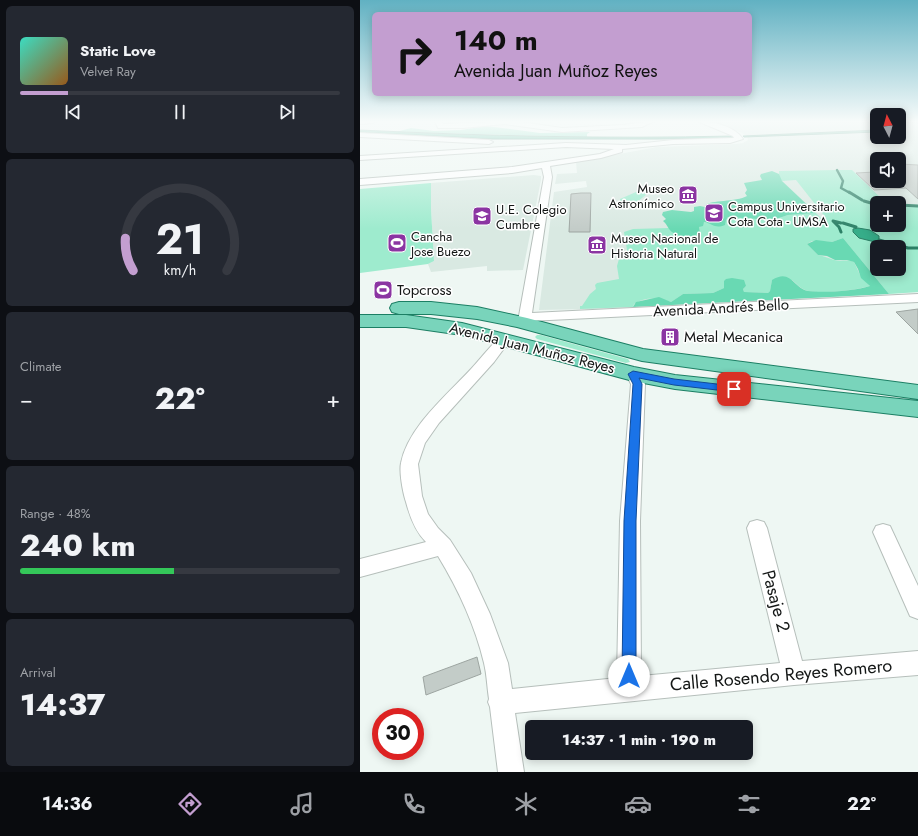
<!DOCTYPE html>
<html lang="en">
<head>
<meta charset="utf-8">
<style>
	:root { --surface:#171b24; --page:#242831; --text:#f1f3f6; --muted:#9ea1a6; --line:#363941; --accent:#c39ed0 }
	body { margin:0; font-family:Jost,sans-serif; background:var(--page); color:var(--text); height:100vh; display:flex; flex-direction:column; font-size:15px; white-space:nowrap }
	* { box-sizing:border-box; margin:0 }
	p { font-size:13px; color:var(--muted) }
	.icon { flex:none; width:22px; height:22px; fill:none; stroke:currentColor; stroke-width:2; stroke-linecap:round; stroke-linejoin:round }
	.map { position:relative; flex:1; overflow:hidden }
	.panel { display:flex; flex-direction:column; gap:6px; padding:6px; background:#0d0f14; width:360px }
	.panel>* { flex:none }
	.top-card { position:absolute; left:12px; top:12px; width:380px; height:84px; border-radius:6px; box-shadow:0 2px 10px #0003; background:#c39ed0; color:#111; overflow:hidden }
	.needle { width:26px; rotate:354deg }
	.tools { position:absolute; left:510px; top:108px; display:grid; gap:8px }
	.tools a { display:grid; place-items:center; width:36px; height:36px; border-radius:6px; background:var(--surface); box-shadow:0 2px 10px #0003; font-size:20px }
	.speed { position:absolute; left:12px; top:708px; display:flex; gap:8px; font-size:20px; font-weight:700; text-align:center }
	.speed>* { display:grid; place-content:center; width:52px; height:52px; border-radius:50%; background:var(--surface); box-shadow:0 2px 10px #0003; line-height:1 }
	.speed .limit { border:6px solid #d22; background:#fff; color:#111 }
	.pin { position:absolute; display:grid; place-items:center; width:34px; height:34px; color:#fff; margin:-17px; border-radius:8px; box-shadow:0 2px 6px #0006 }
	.me { position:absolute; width:44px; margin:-22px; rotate:0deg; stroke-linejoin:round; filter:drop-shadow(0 0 3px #0008) }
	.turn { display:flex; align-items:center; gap:14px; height:84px; padding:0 16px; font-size:18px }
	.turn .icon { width:52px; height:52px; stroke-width:2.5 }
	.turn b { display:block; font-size:28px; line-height:34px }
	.big { font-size:30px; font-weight:800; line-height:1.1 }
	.panel .tile { flex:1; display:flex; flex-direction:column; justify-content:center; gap:6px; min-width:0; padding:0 14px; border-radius:6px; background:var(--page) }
	.panel .dial { align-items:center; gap:0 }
	.dial svg { height:104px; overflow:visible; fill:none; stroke:var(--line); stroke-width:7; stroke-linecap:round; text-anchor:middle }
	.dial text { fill:var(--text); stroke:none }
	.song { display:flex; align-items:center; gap:12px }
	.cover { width:48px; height:48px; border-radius:6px; background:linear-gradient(135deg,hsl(170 70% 55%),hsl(30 70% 35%)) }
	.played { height:4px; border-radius:2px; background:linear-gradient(90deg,var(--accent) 15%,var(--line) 15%) }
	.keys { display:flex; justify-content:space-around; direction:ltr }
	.heat { display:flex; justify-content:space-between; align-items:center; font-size:22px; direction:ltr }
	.charge { height:6px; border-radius:3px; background:linear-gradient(90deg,#34c759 48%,var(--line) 0) }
	.trip { position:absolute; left:165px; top:720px; width:228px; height:40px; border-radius:6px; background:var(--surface); box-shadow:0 2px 10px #0003; font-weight:800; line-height:40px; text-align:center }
	.tab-bar { display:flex; height:64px; justify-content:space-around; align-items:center; background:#090b0e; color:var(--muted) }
	.tab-bar .icon { width:28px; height:28px }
	.tab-bar .current { color:var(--accent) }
	.tab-bar b { font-size:18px; color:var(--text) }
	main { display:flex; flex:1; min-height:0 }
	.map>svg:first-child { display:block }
</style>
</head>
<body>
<main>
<section class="panel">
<div class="tile">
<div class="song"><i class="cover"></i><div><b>Static Love</b><p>Velvet Ray</p></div></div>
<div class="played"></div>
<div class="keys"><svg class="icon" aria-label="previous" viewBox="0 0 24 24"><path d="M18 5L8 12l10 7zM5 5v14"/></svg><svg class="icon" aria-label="pause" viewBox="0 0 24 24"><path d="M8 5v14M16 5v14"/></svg><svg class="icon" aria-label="next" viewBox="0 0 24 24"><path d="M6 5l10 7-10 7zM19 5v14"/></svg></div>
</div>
<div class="tile dial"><svg viewBox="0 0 100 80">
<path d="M14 69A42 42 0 1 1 86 69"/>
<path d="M14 69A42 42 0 0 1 8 44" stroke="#c39ed0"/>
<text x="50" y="56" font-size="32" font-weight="700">21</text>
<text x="50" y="72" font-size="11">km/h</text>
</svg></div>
<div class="tile"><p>Climate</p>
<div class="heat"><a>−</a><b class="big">22°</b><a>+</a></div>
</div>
<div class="tile"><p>Range · 48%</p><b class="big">240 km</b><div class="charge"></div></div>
<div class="tile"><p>Arrival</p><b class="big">14:37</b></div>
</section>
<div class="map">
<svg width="558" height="772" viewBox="0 0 558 772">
	<rect width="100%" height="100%" fill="#eef7f3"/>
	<path fill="#d9e9e2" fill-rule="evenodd" d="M 345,121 L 517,121 L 517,137 L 539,137 L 539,121 L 558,121 L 558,292 L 231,309 L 179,310 L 194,192 L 227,187 L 226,181 L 195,184 L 197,174 L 217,173 L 216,162 L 297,147 L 376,144 L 383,143 L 388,140 L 387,136 L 380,132 ZM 517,159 L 539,159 L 539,181 L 517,181 ZM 517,203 L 539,203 L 539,225 L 517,225 ZM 517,247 L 539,247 L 539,269 L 517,269 Z
		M 174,175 L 181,176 L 181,180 L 163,270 L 127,271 L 127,266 L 71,272 L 68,264 L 74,261 L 71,209 L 71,183 Z"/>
	<path fill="#9eebce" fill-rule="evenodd" d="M 477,170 L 492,170 L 526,203 L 517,203 L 517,225 L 539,225 L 539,204 L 558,205 L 558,292 L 529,294 L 483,238 L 472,242 L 452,241 L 447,244 L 458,255 C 464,256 468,258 474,260 C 481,262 487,259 494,262 L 500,275 L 510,286 C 497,290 457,295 445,290 C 440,288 436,283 432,280 L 412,280 L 410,291 L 408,293 L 384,292 L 383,289 L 386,286 L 364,281 L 364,288 L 353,293 L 323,294 L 311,302 C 298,298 286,296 274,304 L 273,307 L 220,309 L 220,306 L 222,306 L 230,294 L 236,289 L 235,285 L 237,283 L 259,279 L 257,266 L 259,259 L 268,256 L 264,232 L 273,229 L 309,228 C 315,237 332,239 340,232 L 339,227 L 344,222 C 351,224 363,223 368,217 L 413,220 L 428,215 L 456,213 L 461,218 L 466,218 L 436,180 L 422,181 L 419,178 L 419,171 ZM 517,247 L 539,247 L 539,269 L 517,269 Z
		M 71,183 L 71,209 L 74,261 L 68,264 L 0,273 L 0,189 Z
		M 276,192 L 287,194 L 277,202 L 260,201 L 260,199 Z
		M 177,335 L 181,335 L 268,359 L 270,362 L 266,363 L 177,339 L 175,337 Z"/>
	<path fill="#69d9b3" d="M 126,126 L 180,133 L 230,132 L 227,134 L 227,137 L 36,132 L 51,128 L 74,131 L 101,130 Z
		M 412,171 L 419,174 L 422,181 L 456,213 L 428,215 L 413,220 L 368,217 L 366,220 L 365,225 C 355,229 353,224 344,222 L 343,226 L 339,227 L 340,232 C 333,239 319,238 312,232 C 308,229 307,224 303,221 L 306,219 L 302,215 L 303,212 L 312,210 L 331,212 L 334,211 L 334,207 L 340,206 L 350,208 L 346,205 C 350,200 376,202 387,196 L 385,193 L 387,190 L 384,183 L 402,180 L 400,176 L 401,174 Z
		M 483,238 L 529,294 L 273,307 L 276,302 L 299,297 L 311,302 L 323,294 L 353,293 L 364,288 L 364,281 L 366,279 L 372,278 L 384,280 L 386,286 L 383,289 L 384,292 L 408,293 L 410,291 L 412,280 C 431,268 433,288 448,291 C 462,293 496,291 510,286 L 501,278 L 498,269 L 494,262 L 487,260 L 475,260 L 467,256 L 458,255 L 447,244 L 456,240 L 472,242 Z"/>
	<path fill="#36ad89" stroke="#2c8066" d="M 0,130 C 124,136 248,139 372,136 L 373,138 L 297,139 L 132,139 L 0,132 Z
		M 517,130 L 517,132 L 384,137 L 383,136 Z
		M 498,228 L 510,230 L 519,236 L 519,240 L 515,242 L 499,238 L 493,232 L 493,229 Z"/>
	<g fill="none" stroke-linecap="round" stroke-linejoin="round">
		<path stroke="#2c8066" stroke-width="2.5" d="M 477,170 L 483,181 L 481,188 L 490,193"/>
		<path stroke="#2c8066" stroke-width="3" d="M 489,192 L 502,200
			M 504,201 L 511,203
			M 515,203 L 517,203
			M 539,205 L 558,206
			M 481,223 L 473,221 L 479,227 L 481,232
			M 483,223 L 496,227
			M 519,240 L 548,248 L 558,248"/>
	</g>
	<path fill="#c3ccc8" stroke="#9da5a1" d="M 539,164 L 558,165 L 558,199 L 546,188 L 514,190 L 496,173 L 515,172 L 511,168 L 517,168 L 517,181 L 539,181 Z
		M 221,193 L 231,193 L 230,232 L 209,232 L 211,194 Z
		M 558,309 L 558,334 L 536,312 Z
		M 117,657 L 121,674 L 66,695 L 63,677 Z"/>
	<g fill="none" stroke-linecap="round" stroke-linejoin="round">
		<defs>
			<path id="minor" d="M 0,121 L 16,121 L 13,123 L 0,124 Z
				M 75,121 L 81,121 L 83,124 L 154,121 L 202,128 L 262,125 L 294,121 L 282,127 L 202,132 L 144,124 L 103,128 L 78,128 Z
				M 337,121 C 351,121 375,126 383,139 L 370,143 L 313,144 L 262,149 L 262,152 L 241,158 L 190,166 L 192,177 L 172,313 L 558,294 L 558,302 L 169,321 C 164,325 162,326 155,325 L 153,322 L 159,316 L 184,177 L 182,168 L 152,173 L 0,185 L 0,179 L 152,167 L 240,154 L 254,149 L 206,147 L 0,160 L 0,156 L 206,143 L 266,145 L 313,140 L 374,138 L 373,136 Z
				M 0,133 L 129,140 L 133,142 L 129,144 L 0,137 Z
				M 144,335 L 149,336 L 151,339 L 134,362 L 79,423 L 65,443 L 58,464 L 62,496 L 68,514 L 78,528 L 90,540 L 111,573 L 130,614 L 148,663 L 152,689 L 257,678 L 260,521 L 271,384 L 266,374 L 268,371 L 273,369 L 278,371 L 285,384 L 280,521 L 281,676 L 420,663 L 387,528 L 390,522 L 397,520 L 404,522 L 407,528 L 442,661 L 558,651 L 558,675 L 434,685 L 155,713 L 164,772 L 138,772 L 130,707 L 128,702 L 129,699 C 127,687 127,675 124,663 C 115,625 98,589 78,556 L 0,577 L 0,559 L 66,542 C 55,531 50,517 46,502 C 43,493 39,472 41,463 C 48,427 87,395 111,369 C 118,362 137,337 144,335 Z
				M 523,524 L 530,526 L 558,586 L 558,619 L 550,616 L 513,532 L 516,526 Z"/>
			<path id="primary" d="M 39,302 L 71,302 L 117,307 L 167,318 L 283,349 L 558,385 L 558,399 L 282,361 L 157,327 L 117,319 L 71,314 L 39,314 L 32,312 L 30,308 L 32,304 Z
				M 0,315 L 46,315 L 102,323 L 274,367 L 315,375 L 558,401 L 558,417 L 315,389 L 273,381 L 102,335 L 46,327 L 0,327 Z"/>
		</defs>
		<use href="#minor" stroke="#b6bfbb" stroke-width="2"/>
		<use href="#primary" stroke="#1c7f64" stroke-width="2"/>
		<use href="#minor" fill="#fff" fill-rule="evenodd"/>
		<use href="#primary" fill="#79d4bb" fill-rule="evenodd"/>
	</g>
	<linearGradient id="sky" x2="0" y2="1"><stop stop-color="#61b1c2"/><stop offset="0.53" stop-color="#f7fbfa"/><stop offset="1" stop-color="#f7fbfa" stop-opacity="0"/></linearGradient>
	<rect width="558" height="229" fill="url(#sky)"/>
	<path fill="#1a73e8" stroke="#114b97" d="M 273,371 L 314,379 L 374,386 L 379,389 L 374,392 L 314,385 L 279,378 L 282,384 L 276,521 L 276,676 L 274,682 L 269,684 L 264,682 L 262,676 L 264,521 L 273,384 L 268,374 Z"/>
	<defs>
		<symbol id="museum-square" viewBox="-11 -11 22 22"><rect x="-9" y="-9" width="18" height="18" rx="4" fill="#8b35a2" stroke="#fff"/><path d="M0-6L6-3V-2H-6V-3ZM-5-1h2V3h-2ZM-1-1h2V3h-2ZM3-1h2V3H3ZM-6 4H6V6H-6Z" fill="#fff"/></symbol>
		<symbol id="university-square" viewBox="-11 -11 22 22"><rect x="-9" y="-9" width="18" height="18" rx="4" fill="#8b35a2" stroke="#fff"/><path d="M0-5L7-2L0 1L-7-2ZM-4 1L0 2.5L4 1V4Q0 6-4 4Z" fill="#fff"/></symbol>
		<symbol id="school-square" viewBox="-11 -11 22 22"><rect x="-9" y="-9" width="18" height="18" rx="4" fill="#8b35a2" stroke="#fff"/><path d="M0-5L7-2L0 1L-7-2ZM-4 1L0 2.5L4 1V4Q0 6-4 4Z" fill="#fff"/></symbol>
		<symbol id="stadium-square" viewBox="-11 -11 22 22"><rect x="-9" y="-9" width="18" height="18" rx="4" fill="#8b35a2" stroke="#fff"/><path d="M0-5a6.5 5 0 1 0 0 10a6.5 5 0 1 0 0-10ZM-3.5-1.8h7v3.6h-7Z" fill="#fff"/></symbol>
		<symbol id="building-square" viewBox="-11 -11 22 22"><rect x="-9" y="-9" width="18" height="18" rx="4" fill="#8b35a2" stroke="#fff"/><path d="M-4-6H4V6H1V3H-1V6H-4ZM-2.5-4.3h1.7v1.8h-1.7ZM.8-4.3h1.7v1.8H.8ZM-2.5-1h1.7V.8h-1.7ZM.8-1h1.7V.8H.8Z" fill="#fff"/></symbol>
	</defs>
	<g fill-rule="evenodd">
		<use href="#museum-square" x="317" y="184" width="22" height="22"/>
		<use href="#university-square" x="343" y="202" width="22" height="22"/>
		<use href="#school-square" x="111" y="205" width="22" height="22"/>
		<use href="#stadium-square" x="26" y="232" width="22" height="22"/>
		<use href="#museum-square" x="226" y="234" width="22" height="22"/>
		<use href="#stadium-square" x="12" y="279" width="22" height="22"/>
		<use href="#building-square" x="299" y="326" width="22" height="22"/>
	</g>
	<g text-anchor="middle" stroke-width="3" stroke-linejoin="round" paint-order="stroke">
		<g font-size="13" fill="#141716" stroke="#fff" text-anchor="start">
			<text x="314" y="193" text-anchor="end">Museo<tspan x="314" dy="15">Astronímico</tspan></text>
			<text x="368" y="211">Campus Universitario<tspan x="368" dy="15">Cota Cota - UMSA</tspan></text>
			<text x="136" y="214">U.E. Colegio<tspan x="136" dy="15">Cumbre</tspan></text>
			<text x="51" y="241">Cancha<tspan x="51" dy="15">Jose Buezo</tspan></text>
			<text x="251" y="243">Museo Nacional de<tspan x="251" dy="15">Historia Natural</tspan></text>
		</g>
		<g font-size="15" fill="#141716" stroke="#fff" text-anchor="start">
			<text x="37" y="295">Topcross</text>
			<text x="324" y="342">Metal Mecanica</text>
		</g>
		<g font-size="15" fill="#141716" stroke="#fff">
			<text transform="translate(361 308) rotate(-3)" y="5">Avenida Andrés Bello</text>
			<text transform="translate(172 348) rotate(14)" y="5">Avenida Juan Muñoz Reyes</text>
		</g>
		<g font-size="18" fill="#141716" stroke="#fff">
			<text transform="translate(416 601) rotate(75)" y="6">Pasaje 2</text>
			<text transform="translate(421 675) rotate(-5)" y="6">Calle Rosendo Reyes Romero</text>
		</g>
	</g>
</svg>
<div class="tools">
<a><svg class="needle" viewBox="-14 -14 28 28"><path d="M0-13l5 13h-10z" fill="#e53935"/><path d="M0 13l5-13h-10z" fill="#9ea1a6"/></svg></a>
<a><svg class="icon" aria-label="sound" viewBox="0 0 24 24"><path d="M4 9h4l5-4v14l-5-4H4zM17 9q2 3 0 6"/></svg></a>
<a>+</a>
<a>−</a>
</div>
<div class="speed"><div class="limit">30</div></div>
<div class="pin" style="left:374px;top:389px;background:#d93025"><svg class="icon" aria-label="arrive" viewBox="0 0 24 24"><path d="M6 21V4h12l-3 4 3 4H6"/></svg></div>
<svg class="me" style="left:269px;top:676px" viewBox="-20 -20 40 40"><circle r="19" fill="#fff"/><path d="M0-13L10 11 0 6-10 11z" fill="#1a73e8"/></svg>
<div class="trip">14:37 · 1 min · 190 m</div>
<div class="top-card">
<div class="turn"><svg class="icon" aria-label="right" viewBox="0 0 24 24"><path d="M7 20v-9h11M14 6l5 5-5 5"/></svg><div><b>140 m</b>Avenida Juan Muñoz Reyes</div></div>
</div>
</div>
</main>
<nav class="tab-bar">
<b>14:36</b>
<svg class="icon current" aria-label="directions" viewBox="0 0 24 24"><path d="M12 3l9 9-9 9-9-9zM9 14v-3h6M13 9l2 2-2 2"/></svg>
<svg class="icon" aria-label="music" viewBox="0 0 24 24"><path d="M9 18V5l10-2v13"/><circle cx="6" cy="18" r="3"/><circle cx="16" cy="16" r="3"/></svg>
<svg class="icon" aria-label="phone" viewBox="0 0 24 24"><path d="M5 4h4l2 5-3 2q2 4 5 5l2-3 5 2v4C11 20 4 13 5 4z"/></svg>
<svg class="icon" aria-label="climate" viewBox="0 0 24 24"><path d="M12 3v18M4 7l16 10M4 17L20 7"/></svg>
<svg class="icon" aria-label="car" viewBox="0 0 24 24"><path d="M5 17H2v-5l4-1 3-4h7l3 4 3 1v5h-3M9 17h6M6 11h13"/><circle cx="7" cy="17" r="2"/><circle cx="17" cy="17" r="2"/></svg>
<svg class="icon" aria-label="filters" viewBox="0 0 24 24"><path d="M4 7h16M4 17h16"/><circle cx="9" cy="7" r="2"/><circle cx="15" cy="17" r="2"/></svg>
<b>22°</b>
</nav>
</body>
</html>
